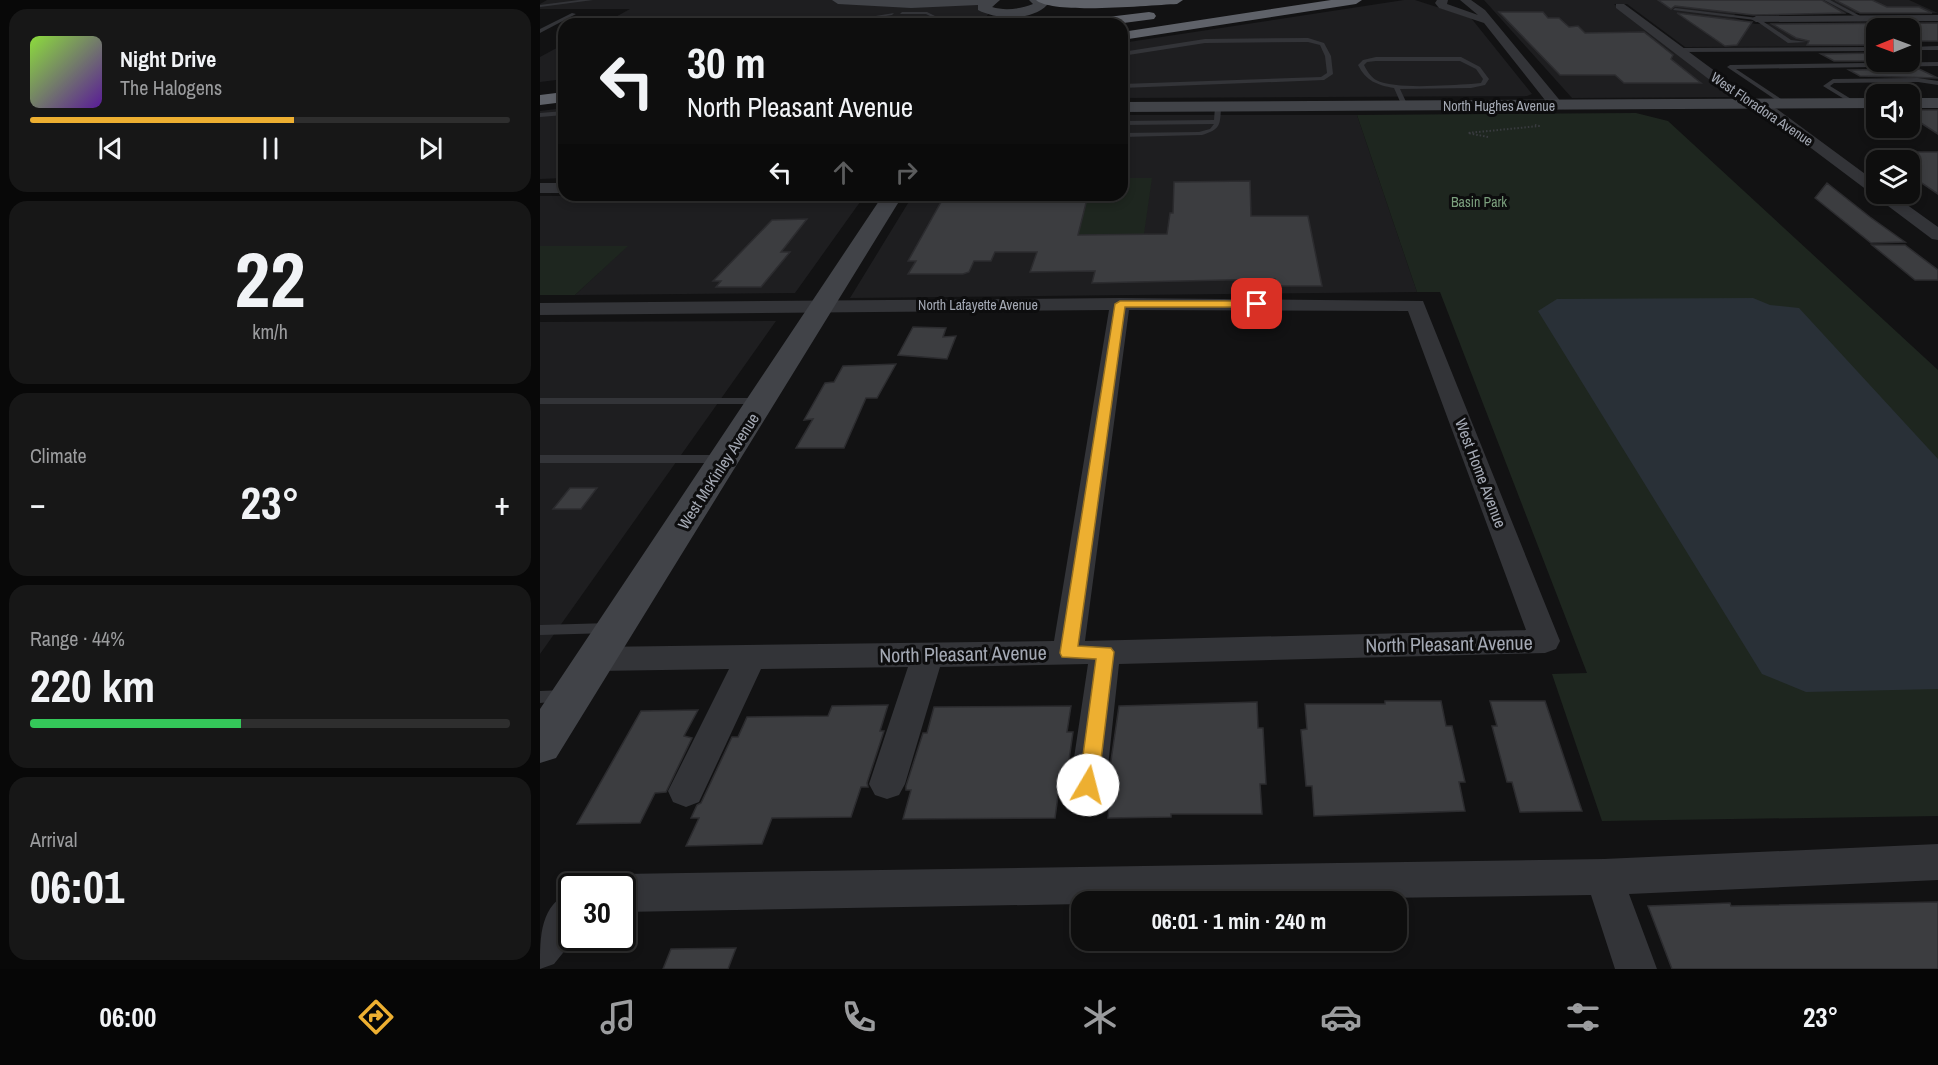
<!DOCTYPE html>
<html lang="en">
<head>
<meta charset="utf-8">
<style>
	:root { --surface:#0e0e0e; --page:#171717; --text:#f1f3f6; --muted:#9b9c9e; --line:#2e2e2e; --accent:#edaf31 }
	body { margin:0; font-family:"Archivo Narrow",sans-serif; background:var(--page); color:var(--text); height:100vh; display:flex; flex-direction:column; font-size:22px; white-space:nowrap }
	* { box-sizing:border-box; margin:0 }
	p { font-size:20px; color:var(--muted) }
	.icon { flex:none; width:33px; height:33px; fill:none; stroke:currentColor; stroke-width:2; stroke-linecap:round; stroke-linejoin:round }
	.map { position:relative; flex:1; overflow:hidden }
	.drawer { display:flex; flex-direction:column; gap:9px; padding:9px; background:#080808; width:540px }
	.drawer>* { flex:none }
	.top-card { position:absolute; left:18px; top:18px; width:570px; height:183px; border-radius:18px; box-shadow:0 3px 9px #0003,0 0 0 2px var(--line); background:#0e0e0e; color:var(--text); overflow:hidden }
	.needle { width:39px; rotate:269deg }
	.buttons { position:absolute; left:1326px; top:18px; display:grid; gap:12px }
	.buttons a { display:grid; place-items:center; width:54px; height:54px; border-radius:12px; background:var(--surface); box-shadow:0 3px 9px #0003,0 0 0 2px var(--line); font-size:30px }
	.speed { position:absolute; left:18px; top:873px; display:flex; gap:12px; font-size:30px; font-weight:700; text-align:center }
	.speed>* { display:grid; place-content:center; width:78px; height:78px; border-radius:50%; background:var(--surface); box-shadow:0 3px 9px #0003,0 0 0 2px var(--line); line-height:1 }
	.speed .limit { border:3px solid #111; border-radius:9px; background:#fff; color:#111 }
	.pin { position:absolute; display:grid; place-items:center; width:51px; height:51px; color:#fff; margin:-26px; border-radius:12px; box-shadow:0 3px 9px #0006 }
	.me { position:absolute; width:66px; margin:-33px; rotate:8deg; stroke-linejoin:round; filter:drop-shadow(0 0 4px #0008) }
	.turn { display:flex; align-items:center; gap:21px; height:126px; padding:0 30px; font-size:27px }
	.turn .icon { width:78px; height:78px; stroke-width:2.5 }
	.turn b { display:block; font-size:42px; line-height:51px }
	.lanes { display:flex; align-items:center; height:57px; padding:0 30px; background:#0003; justify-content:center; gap:30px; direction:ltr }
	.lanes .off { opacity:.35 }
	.big { font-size:45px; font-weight:700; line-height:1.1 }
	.drawer .widget { flex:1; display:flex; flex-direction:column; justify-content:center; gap:9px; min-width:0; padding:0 21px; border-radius:18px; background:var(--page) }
	.drawer .dial { align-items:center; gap:0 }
	.dial b { font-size:78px; line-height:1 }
	.song { display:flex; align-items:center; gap:18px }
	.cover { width:72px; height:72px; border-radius:9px; background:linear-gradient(135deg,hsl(90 70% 55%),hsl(270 70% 35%)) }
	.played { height:6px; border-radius:3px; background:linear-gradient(90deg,var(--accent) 55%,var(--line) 55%) }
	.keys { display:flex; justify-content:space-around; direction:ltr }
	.heat { display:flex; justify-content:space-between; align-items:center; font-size:33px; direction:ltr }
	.charge { height:9px; border-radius:4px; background:linear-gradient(90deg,#34c759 44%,var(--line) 0) }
	.trip { position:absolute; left:531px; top:891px; width:336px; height:60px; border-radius:18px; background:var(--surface); box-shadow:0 3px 9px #0003,0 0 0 2px var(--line); font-weight:700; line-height:60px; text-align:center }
	.tab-bar { display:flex; height:96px; justify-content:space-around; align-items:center; background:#060606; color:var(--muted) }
	.tab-bar .icon { width:42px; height:42px }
	.tab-bar .active { color:var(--accent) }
	.tab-bar b { font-size:27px; color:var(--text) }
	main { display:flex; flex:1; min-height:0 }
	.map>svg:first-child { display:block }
</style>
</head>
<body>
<main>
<section class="drawer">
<div class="widget">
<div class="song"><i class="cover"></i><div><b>Night Drive</b><p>The Halogens</p></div></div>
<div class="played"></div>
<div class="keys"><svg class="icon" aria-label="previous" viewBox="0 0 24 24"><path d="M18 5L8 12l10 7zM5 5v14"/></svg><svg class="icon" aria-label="pause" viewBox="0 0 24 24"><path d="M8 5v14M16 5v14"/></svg><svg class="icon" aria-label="next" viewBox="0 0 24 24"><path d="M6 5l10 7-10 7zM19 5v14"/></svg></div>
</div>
<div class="widget dial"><b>22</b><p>km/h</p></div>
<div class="widget"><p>Climate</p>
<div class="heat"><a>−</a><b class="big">23°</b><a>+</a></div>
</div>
<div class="widget"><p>Range · 44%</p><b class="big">220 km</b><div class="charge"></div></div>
<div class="widget"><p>Arrival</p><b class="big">06:01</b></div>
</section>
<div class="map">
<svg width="1398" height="969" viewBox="0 0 1398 969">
	<rect width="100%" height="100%" fill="#121213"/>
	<path fill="#1e1e20" d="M 7,0 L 458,0 L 442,23 L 435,24 L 63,24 L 90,9 L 0,9 L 0,4 Z
		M 864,0 L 875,0 L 931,18 L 992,94 L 987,96 L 582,98 L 582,43 Z
		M 944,0 L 1369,0 L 1398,13 L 1197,13 L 1191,17 L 1215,24 L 1345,22 L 1360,28 L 1336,28 L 1336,46 L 1145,47 L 1087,4 L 1074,4 L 1194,97 L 1032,98 Z
		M 24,44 L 24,79 L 0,82 L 0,57 Z
		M 24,108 L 24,178 L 0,179 L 0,111 Z
		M 582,115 L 817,115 L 877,292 L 310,298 L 373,195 L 582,195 Z
		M 325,195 L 255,293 L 35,295 L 87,246 L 0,246 L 0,196 Z
		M 236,321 L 0,654 L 0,322 Z"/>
	<path fill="#1e261f" d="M 1096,113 L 1128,121 L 1398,370 L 1398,816 L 1062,821 L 1012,674 L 1047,673 L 900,292 L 877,292 L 817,115 Z
		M 582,178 L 612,178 L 604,234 L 538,235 L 548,195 L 582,195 Z
		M 0,246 L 88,246 L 35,295 L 0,295 Z"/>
	<path fill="#293037" d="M 1213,298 L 1230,305 L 1259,308 L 1398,459 L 1398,689 L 1266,692 L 1222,674 L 998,311 L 1017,299 Z"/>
	<path fill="#3c3d40" stroke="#2c2c2f" stroke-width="1.5" d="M 1118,0 L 1282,0 L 1304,13 L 1213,15 L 1135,6 L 1131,9 Z
		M 1295,0 L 1332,0 L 1347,7 L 1379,7 L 1392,13 L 1320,13 Z
		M 959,12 L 1003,12 L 1008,18 L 1019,18 L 1029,27 L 1038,26 L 1045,33 L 1104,32 L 1133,55 L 1131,59 L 1161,83 L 1084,83 L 1075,75 L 1020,75 Z
		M 1137,13 L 1211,22 L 1212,22 L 1197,45 L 1185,46 Z
		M 1398,23 L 1398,41 L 1370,41 L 1370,28 L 1336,28 L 1336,45 L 1267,45 L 1269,41 L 1256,38 L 1232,24 Z
		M 1336,53 L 1336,61 L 1294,61 L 1281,54 Z
		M 1379,69 L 1398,78 L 1320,76 L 1309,70 Z
		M 1370,110 L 1398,110 L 1398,134 L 1370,116 Z
		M 1337,152 L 1398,152 L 1398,194 L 1370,175 L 1370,160 L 1349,160 Z
		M 710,181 L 711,216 L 768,216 L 782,286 L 736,286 L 735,279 L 552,283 L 555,271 L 490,272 L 497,252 L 455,252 L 451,261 L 434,261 L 429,272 L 423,274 L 368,274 L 376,261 L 368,261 L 405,195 L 548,195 L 538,235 L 627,234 L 630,213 L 633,213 L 634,182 Z
		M 1287,183 L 1330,217 L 1365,242 L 1331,243 L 1275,198 Z
		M 267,219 L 241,252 L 250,252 L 221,287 L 176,287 L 181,281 L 173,281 L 232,220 Z
		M 1332,245 L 1365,245 L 1398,270 L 1398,280 L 1375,280 Z
		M 373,327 L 406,328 L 403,337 L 416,336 L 407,359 L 358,355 Z
		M 356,364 L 337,398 L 326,398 L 304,448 L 256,448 L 273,419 L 264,420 L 285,383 L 294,382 L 303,366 Z
		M 30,488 L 57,488 L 41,509 L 13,509 Z
		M 845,701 L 901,701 L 906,726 L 912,726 L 925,782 L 919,782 L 925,811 L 774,816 L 772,786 L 766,786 L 761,730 L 767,729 L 765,704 L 845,704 Z
		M 950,701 L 1005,701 L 1042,811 L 980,812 L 972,782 L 967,782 L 952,726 L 957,726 Z
		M 717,702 L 718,728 L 723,728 L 726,784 L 720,784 L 722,814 L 631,814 L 631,817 L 568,818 L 571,788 L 567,788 L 579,706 Z
		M 348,705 L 340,731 L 344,731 L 327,783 L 328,787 L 321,787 L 311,817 L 232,818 L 222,844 L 146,846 L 159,818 L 151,818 L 157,805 L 161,803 L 192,737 L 198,737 L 207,717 L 288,716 L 292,706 Z
		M 531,706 L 527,732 L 533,732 L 525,788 L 519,788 L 515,818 L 363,819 L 371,790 L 366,790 L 366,786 L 383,733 L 387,733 L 394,707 Z
		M 158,710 L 144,736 L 152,738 L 126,792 L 115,793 L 100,823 L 37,824 L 101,711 Z
		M 1398,902 L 1398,969 L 1132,969 L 1108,906 L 1190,903 L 1191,906 Z
		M 196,948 L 188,969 L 123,969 L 131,949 Z"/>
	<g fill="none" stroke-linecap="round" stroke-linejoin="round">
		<path stroke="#393b3f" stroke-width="2" stroke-dasharray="1.5 2" stroke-linecap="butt" d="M 948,137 L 928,133 L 999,126 L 995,125"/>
		<path fill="#333438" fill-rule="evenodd" d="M 39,0 L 53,0 L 0,7 L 0,5 Z
			M 1284,0 L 1290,0 L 1324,18 L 1320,19 Z
			M 1135,8 L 1218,18 L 1251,40 L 1267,42 L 1248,43 L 1215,20 L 1133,10 Z
			M 362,12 L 387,12 L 397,17 L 352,24 L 338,24 L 390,16 L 386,14 L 360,14 Z
			M 32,13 L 36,14 L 0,33 L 0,29 Z
			M 354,13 L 352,15 L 297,24 L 286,24 Z
			M 768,38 L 784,43 L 791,56 L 793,74 L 784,80 L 582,88 L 582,84 L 781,77 L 787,73 L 785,56 L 780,45 L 768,42 L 665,43 L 582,56 L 582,52 L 665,39 Z
			M 1398,46 L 1398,50 L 1370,50 L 1370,47 Z
			M 1336,47 L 1336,51 L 1139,52 L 1136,50 L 1139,48 Z
			M 836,57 L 921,57 L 940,67 L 949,79 L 945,85 L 931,88 L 860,89 L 868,106 L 865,108 L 862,106 L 854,88 C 837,85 826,81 818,65 L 823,60 ZM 836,61 L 920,61 L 936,69 L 943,79 L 941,83 L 931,84 C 908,85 855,90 836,80 C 830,76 827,71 824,65 L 827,62 Z
			M 1398,62 L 1398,66 L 1196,69 L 1247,103 L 1245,106 L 1187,67 L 1190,65 Z
			M 1378,78 L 1398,81 L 1398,85 L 1378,82 L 1294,83 L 1290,86 L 1316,102 L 1314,105 L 1283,86 L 1293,79 Z
			M 678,105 L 681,107 C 680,125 681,129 662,135 L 582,137 L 582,133 L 659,132 L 670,129 L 674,124 L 582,125 L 582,121 L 674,120 L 675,107 Z
			M 24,111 L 24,115 L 0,117 L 0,113 Z
			M 0,398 L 221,398 L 226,401 L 221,404 L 0,404 Z
			M 0,455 L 181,455 L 187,459 L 181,463 L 0,463 Z
			M 70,623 L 75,624 L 77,628 L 75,632 L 70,633 L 0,635 L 0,625 Z
			M 25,690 L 30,692 L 33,696 L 30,700 L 0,703 L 0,691 Z"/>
		<path fill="#333438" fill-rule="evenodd" d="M 897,0 L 908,0 L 907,4 L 938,15 L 920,0 L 931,0 L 945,10 L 1022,103 L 1024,106 L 1022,109 L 1012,109 L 944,23 L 899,8 L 895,3 Z
			M 1076,4 L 1084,4 L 1206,94 L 1237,109 L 1336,182 L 1336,194 L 1352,194 L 1398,227 L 1398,240 L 1392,239 L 1227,115 L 1196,100 L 1076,8 Z
			M 1398,15 L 1398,21 L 1216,22 L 1211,19 L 1216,16 Z
			M 0,183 L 24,183 L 24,193 L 0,193 Z
			M 580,298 L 883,301 L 1020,641 L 1016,649 L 1005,653 L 579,664 L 566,785 L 560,796 L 548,800 L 536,796 L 530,785 L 548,664 L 400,667 L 365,784 L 359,795 L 347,799 L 335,795 L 329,784 L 368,667 L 221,669 L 159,802 L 146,807 L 133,802 L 128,791 L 189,669 L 56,671 L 45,667 L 40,659 L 45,651 L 56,647 L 514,641 L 569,310 L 0,315 L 0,303 ZM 589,310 L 868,311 L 986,630 L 545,641 Z
			M 1398,844 L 1398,880 L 1089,894 L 1117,969 L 1075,969 L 1051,895 L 542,902 L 542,904 L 82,912 L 82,886 L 65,886 L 68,880 L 82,874 L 1064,859 Z
			M 32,890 L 32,938 L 35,938 L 14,964 L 0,969 C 0,934 0,906 32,890 Z"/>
		<path fill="#414348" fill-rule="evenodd" d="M 292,0 L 460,0 L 452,7 C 465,11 480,9 493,4 L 489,0 L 505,0 L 507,5 C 492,21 457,20 438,10 L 438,5 L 371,8 L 298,4 Z
			M 1336,98 L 1336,108 L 582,112 L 582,102 Z
			M 1370,98 L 1398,98 L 1398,108 L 1370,108 Z
			M 343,195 L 363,195 L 16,758 L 0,763 L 0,709 Z"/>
		<path fill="#5f6269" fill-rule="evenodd" d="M 496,0 L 643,0 L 637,4 C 611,5 513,15 496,0 Z
			M 791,0 L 822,0 L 816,4 L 582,40 L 582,32 Z
			M 609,12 L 614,13 L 616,16 L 614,19 L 576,24 L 536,24 L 543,20 Z
			M 24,92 L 24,102 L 0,105 L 0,95 Z"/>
	</g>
	<path fill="#edaf31" stroke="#9a7220" stroke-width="1.5" d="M 580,301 L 717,301 L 722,304 L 717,307 L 585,307 L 538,646 L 571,648 L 574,652 L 558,785 L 555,791 L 548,793 L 541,791 L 539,785 L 556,659 L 522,657 L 520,653 L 575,304 Z"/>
	<g text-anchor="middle" stroke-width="6" stroke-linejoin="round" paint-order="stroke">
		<g font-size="14" fill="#a4a9b4" stroke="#0d0d0e">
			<text x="959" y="111">North Hughes Avenue</text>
			<text transform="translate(1222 109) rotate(34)" y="5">West Floradora Avenue</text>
			<text x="438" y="310">North Lafayette Avenue</text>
		</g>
		<g font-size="14" fill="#7b9f7d" stroke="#0d0d0e">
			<text x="939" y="207">Basin Park</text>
		</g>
		<g font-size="16" fill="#a4a9b4" stroke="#0d0d0e">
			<text transform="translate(178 471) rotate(-57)" y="6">West McKinley Avenue</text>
			<text transform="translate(941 473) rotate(69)" y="6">West Home Avenue</text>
		</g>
		<g font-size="20" fill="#a4a9b4" stroke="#0d0d0e">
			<text transform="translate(909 644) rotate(-1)" y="7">North Pleasant Avenue</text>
			<text transform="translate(423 654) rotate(-1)" y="7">North Pleasant Avenue</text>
		</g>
	</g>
</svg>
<div class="buttons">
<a><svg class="needle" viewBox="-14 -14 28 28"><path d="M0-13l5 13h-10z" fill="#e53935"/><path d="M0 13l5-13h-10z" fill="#9b9c9e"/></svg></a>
<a><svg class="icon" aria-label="sound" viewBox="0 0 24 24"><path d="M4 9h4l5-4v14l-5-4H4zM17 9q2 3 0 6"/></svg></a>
<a><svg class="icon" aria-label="layers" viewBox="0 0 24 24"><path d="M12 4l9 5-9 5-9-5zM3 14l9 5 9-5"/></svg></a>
</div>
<div class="speed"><div class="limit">30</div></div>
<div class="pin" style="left:717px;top:304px;background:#d93025"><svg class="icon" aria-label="arrive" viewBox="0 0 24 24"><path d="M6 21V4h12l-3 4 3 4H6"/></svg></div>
<svg class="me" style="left:548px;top:785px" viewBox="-20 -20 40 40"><circle r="19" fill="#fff"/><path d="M0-13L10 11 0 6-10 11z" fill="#edaf31"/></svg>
<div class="trip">06:01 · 1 min · 240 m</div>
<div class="top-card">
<div class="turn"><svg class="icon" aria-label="left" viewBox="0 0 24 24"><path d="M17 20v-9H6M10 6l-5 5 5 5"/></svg><div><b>30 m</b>North Pleasant Avenue</div></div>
<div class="lanes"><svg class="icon" aria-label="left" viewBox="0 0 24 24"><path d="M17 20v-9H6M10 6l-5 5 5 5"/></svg><svg class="icon off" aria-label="ahead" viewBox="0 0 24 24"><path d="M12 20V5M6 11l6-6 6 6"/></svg><svg class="icon off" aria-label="right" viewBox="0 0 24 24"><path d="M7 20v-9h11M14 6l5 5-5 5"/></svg></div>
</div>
</div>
</main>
<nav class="tab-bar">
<b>06:00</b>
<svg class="icon active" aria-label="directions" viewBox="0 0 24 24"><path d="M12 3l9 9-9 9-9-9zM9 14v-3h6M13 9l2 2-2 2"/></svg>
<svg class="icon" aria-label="music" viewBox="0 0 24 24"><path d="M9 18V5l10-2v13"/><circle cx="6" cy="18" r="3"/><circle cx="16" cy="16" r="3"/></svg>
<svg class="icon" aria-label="phone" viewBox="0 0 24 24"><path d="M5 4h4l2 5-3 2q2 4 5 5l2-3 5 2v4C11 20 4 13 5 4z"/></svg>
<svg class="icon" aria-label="climate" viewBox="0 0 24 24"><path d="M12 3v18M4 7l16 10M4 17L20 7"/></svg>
<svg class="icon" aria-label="car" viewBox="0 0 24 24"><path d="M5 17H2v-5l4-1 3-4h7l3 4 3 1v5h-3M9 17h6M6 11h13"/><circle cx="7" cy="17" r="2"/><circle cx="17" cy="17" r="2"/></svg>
<svg class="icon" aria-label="filters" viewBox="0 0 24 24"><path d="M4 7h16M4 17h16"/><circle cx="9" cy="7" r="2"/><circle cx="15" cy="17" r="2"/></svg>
<b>23°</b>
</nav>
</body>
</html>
